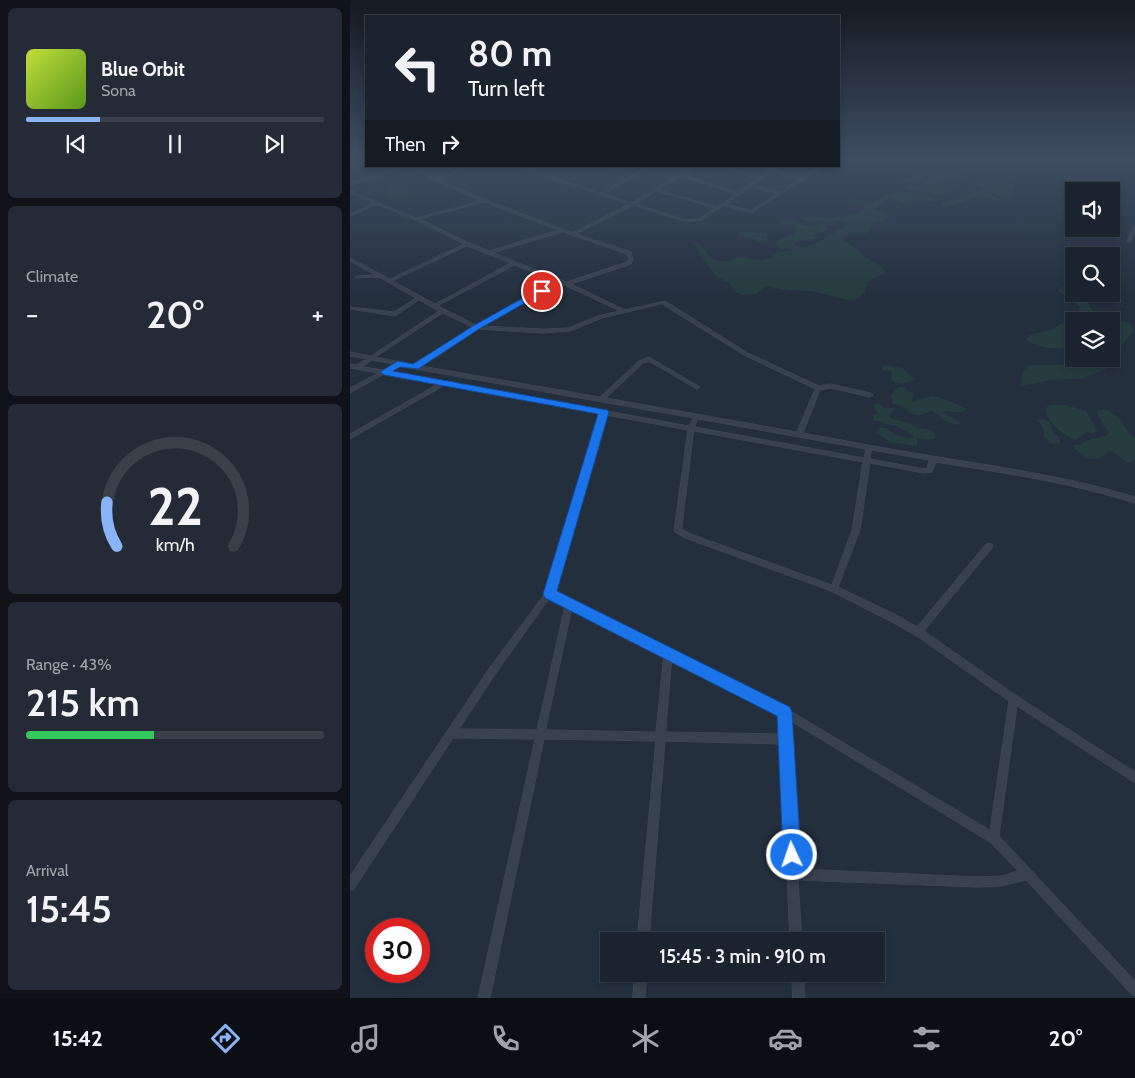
<!DOCTYPE html>
<html lang="en">
<head>
<meta charset="utf-8">
<style>
	:root { --surface:#1b232e; --page:#242b36; --text:#f1f3f6; --muted:#a0a4aa; --line:#39404a; --accent:#8ab4f8 }
	body { margin:0; font-family:Cabin,sans-serif; background:var(--page); color:var(--text); height:100vh; display:flex; flex-direction:column; font-size:19px; white-space:nowrap }
	* { box-sizing:border-box; margin:0 }
	p { font-size:16px; color:var(--muted) }
	.icon { flex:none; width:28px; height:28px; fill:none; stroke:currentColor; stroke-width:2; stroke-linecap:round; stroke-linejoin:round }
	.map { position:relative; flex:1; overflow:hidden }
	.side { display:flex; flex-direction:column; gap:8px; padding:8px; background:#0f1319; width:350px }
	.side>* { flex:none }
	.top-card { position:absolute; left:15px; top:15px; width:475px; height:152px; border-radius:0px; box-shadow:0 2px 8px #0003,0 0 0 1px var(--line); background:#1b232e; color:var(--text); overflow:hidden }
	.controls { position:absolute; left:715px; top:182px; display:grid; gap:10px }
	.controls a { display:grid; place-items:center; width:55px; height:55px; border-radius:0px; background:var(--surface); box-shadow:0 2px 8px #0003,0 0 0 1px var(--line); font-size:25px }
	.speed { position:absolute; left:15px; top:918px; display:flex; gap:10px; font-size:25px; font-weight:700; text-align:center }
	.speed>* { display:grid; place-content:center; width:65px; height:65px; border-radius:50%; background:var(--surface); box-shadow:0 2px 8px #0003,0 0 0 1px var(--line); line-height:1 }
	.speed .limit { border:8px solid #d22; background:#fff; color:#111 }
	.pin { position:absolute; display:grid; place-items:center; width:42px; height:42px; color:#fff; margin:-21px; border:2px solid #fff; border-radius:50%; box-shadow:0 1px 5px #0007 }
	.me { position:absolute; width:55px; margin:-28px; rotate:357deg; stroke-linejoin:round; filter:drop-shadow(0 0 4px #0008) }
	.turn { display:flex; align-items:center; gap:18px; height:105px; padding:0 20px; font-size:22px }
	.turn .icon { width:65px; height:65px; stroke-width:2.5 }
	.turn b { display:block; font-size:35px; line-height:42px }
	.then { display:flex; align-items:center; height:48px; padding:0 20px; background:#0003; gap:10px; font-size:19px }
	.big { font-size:38px; font-weight:600; line-height:1.1 }
	.side .tile { flex:1; display:flex; flex-direction:column; justify-content:center; gap:8px; min-width:0; padding:0 18px; border-radius:8px; background:var(--page) }
	.side .dial { align-items:center; gap:0 }
	.dial svg { height:130px; overflow:visible; fill:none; stroke:var(--line); stroke-width:7; stroke-linecap:round; text-anchor:middle }
	.dial text { fill:var(--text); stroke:none }
	.song { display:flex; align-items:center; gap:15px }
	.cover { width:60px; height:60px; border-radius:8px; background:linear-gradient(135deg,hsl(70 70% 55%),hsl(90 70% 35%)) }
	.played { height:5px; border-radius:2px; background:linear-gradient(90deg,var(--accent) 25%,var(--line) 25%) }
	.keys { display:flex; justify-content:space-around; direction:ltr }
	.heat { display:flex; justify-content:space-between; align-items:center; font-size:28px; direction:ltr }
	.charge { height:8px; border-radius:4px; background:linear-gradient(90deg,#34c759 43%,var(--line) 0) }
	.trip { position:absolute; left:250px; top:932px; width:285px; height:50px; border-radius:0px; background:var(--surface); box-shadow:0 2px 8px #0003,0 0 0 1px var(--line); font-weight:600; line-height:50px; text-align:center }
	.menu { display:flex; height:80px; justify-content:space-around; align-items:center; background:#0b0e12; color:var(--muted) }
	.menu .icon { width:35px; height:35px }
	.menu .current { color:var(--accent) }
	.menu b { font-size:22px; color:var(--text) }
	main { display:flex; flex:1; min-height:0 }
	.map>svg:first-child { display:block }
</style>
</head>
<body>
<main>
<section class="side">
<div class="tile">
<div class="song"><i class="cover"></i><div><b>Blue Orbit</b><p>Sona</p></div></div>
<div class="played"></div>
<div class="keys"><svg class="icon" aria-label="previous" viewBox="0 0 24 24"><path d="M18 5L8 12l10 7zM5 5v14"/></svg><svg class="icon" aria-label="pause" viewBox="0 0 24 24"><path d="M8 5v14M16 5v14"/></svg><svg class="icon" aria-label="next" viewBox="0 0 24 24"><path d="M6 5l10 7-10 7zM19 5v14"/></svg></div>
</div>
<div class="tile"><p>Climate</p>
<div class="heat"><a>−</a><b class="big">20°</b><a>+</a></div>
</div>
<div class="tile dial"><svg viewBox="0 0 100 80">
<path d="M14 69A42 42 0 1 1 86 69"/>
<path d="M14 69A42 42 0 0 1 8 42" stroke="#8ab4f8"/>
<text x="50" y="56" font-size="32" font-weight="700">22</text>
<text x="50" y="72" font-size="11">km/h</text>
</svg></div>
<div class="tile"><p>Range · 43%</p><b class="big">215 km</b><div class="charge"></div></div>
<div class="tile"><p>Arrival</p><b class="big">15:45</b></div>
</section>
<div class="map">
<svg width="785" height="998" viewBox="0 0 785 998">
	<rect width="100%" height="100%" fill="#242f3e"/>
	<path fill="#263c3f" d="M 601,171 L 611,176 L 610,179 L 592,180 L 598,183 L 609,182 L 609,188 L 592,195 L 556,190 L 557,186 L 574,185 L 574,180 L 586,179 L 576,176 L 571,178 L 571,184 C 564,183 554,179 549,185 L 546,184 L 548,181 L 573,172 Z
		M 627,179 C 640,186 651,178 663,184 L 665,187 L 662,196 L 658,198 L 643,193 L 638,193 L 650,201 L 633,196 L 635,194 L 601,206 L 593,207 L 592,203 C 600,200 609,200 617,196 C 623,193 625,190 632,189 L 626,183 Z
		M 41,183 L 47,184 L 61,193 L 56,196 L 40,198 L 37,195 L 38,189 L 23,190 Z
		M 550,192 C 562,194 581,192 588,202 L 567,199 L 557,204 L 539,198 L 524,209 L 537,214 L 539,218 L 521,225 L 517,233 L 499,234 L 493,237 L 494,241 C 504,246 506,248 513,255 C 520,262 531,262 535,273 L 517,282 C 514,314 481,293 466,292 C 450,290 433,291 417,286 L 405,294 L 393,295 L 385,292 L 379,283 L 366,276 L 342,242 L 350,243 C 355,249 358,257 366,260 C 377,264 382,257 392,257 C 404,257 411,264 422,256 L 421,254 L 444,250 L 436,248 L 430,250 L 429,246 L 426,244 L 425,242 L 443,234 L 447,229 L 444,224 L 429,224 L 430,220 L 442,219 L 453,225 L 468,226 L 472,223 L 492,222 L 478,226 L 474,232 L 464,235 L 467,239 L 447,241 L 443,244 L 450,246 L 449,248 C 467,246 480,234 496,226 L 497,222 C 482,218 461,227 448,217 C 469,215 497,223 515,208 L 514,205 L 498,203 L 494,200 L 500,199 L 522,203 L 537,194 Z
		M 391,232 L 417,233 L 418,243 L 411,244 L 406,240 L 387,236 Z
		M 712,286 L 724,288 L 724,294 L 733,294 C 738,299 738,306 743,311 C 755,323 775,314 784,330 L 770,348 L 762,364 L 756,369 L 733,378 L 701,380 L 672,386 C 671,376 672,371 679,365 L 713,365 L 723,363 L 728,359 L 761,359 L 761,321 L 724,321 L 724,350 C 704,346 696,352 676,340 L 679,335 L 704,329 L 716,320 L 725,319 L 730,307 L 708,291 Z
		M 534,365 L 553,368 L 564,379 C 557,385 546,385 541,379 L 542,372 L 533,370 L 532,366 Z
		M 548,387 L 554,387 L 557,391 L 562,392 L 564,396 L 561,398 L 563,401 L 583,396 L 600,401 L 617,409 C 608,416 601,409 592,412 L 611,423 L 607,425 L 595,421 L 583,411 C 578,411 575,414 571,415 C 561,417 554,404 543,404 L 541,396 Z
		M 526,404 L 531,404 L 534,408 L 543,408 L 545,410 L 539,416 L 543,419 L 560,423 L 567,428 L 582,430 L 586,438 L 577,440 L 567,438 L 567,446 L 540,442 L 528,433 L 530,428 L 536,428 L 547,436 L 562,438 L 564,436 L 548,427 L 523,420 L 523,415 L 528,414 L 524,408 Z
		M 700,405 L 716,405 L 736,411 L 747,431 L 743,433 L 736,432 L 726,440 C 715,437 694,421 696,408 Z
		M 756,409 L 770,419 L 779,433 L 785,438 L 785,460 L 779,463 L 761,451 C 756,452 755,455 751,457 C 741,463 732,454 724,448 L 724,445 C 735,444 731,443 739,440 C 745,438 752,438 759,434 L 746,411 Z
		M 693,419 L 699,422 L 702,430 L 710,439 L 710,443 L 702,444 L 694,436 L 693,428 L 688,420 Z"/>
	<g fill="none" stroke-linecap="round" stroke-linejoin="round">
		<defs>
			<path id="minor" d="M 58,166 L 63,166 L 86,178 L 120,166 L 126,166 L 88,179 L 141,202 L 223,233 L 279,204 L 161,166 L 167,166 L 179,170 L 187,166 L 192,166 L 182,171 L 251,193 L 280,176 L 247,166 L 254,166 L 283,175 L 298,166 L 303,166 L 254,194 L 282,203 L 343,166 L 348,166 L 334,175 L 388,192 L 398,186 L 398,184 L 407,179 L 364,166 L 371,166 L 409,178 L 425,166 L 430,166 L 424,170 L 452,178 L 470,166 L 475,166 L 401,213 L 374,205 L 353,220 L 336,222 L 283,205 L 226,234 L 281,252 L 283,260 L 281,264 L 221,284 L 275,310 L 315,301 L 398,353 L 469,386 L 481,384 L 520,393 L 523,395 L 520,397 L 481,388 L 470,390 L 453,433 C 498,441 542,450 588,457 C 655,468 720,477 785,497 L 785,503 C 719,482 653,473 586,462 L 582,472 L 574,473 L 520,463 L 510,530 L 488,587 L 548,616 L 567,627 L 636,544 L 639,543 L 642,544 L 643,546 L 642,548 L 574,631 L 667,696 L 785,772 L 785,783 L 667,706 L 649,836 L 785,981 L 785,996 L 781,994 L 676,880 L 651,886 L 628,887 L 448,880 L 452,941 L 440,941 L 431,744 L 315,741 L 299,941 L 287,941 L 306,741 L 194,739 L 140,998 L 128,998 L 185,739 L 103,738 L 4,889 L 0,890 L 0,876 L 138,670 L 196,592 L 250,414 L 95,385 L 0,439 L 0,434 L 88,384 L 34,374 L 0,393 L 0,388 L 28,373 L 0,368 L 0,364 L 7,365 L 17,359 L 0,356 L 0,352 L 21,356 L 89,311 L 69,300 L 45,316 L 0,309 L 0,307 L 44,312 L 66,298 L 29,277 L 5,278 L 5,277 L 7,276 L 25,275 L 0,261 L 0,258 L 40,279 L 114,244 L 65,220 L 27,204 L 0,216 L 0,214 L 24,203 L 0,193 L 0,191 L 66,218 L 131,201 L 84,180 ZM 422,172 L 450,179 L 430,192 L 403,185 ZM 331,176 L 386,194 L 367,207 L 309,190 ZM 401,187 L 427,194 L 400,211 L 376,204 ZM 307,191 L 364,208 L 351,218 L 336,220 L 286,204 ZM 134,202 L 208,230 L 139,251 L 119,243 L 70,219 ZM 213,232 L 277,254 L 279,260 L 277,262 L 217,282 L 143,253 ZM 117,246 L 161,263 L 85,304 L 43,281 ZM 165,265 L 206,281 L 126,325 L 88,306 ZM 210,283 L 270,311 L 248,316 L 219,328 L 192,329 L 132,326 ZM 312,304 L 394,355 L 465,389 L 447,432 L 256,398 L 293,363 L 299,361 L 345,388 L 347,389 L 350,387 L 299,357 L 289,361 L 250,397 L 71,366 L 127,329 L 192,333 L 220,331 L 252,318 ZM 93,313 L 122,327 L 65,365 L 26,357 ZM 22,360 L 44,364 L 33,370 L 13,367 ZM 50,365 L 65,369 L 343,418 L 339,426 L 39,371 ZM 256,415 L 338,430 L 324,530 L 325,532 L 335,538 L 481,591 L 542,622 L 565,635 L 659,701 L 640,830 L 437,709 L 321,649 L 203,592 ZM 348,419 L 516,449 L 514,458 L 345,427 ZM 344,431 L 513,462 L 502,530 L 482,585 L 341,534 L 332,529 ZM 522,450 L 579,460 L 577,468 L 574,469 L 520,459 ZM 200,598 L 215,606 L 187,730 L 109,729 L 144,676 ZM 222,609 L 314,654 L 306,732 L 196,730 ZM 322,658 L 430,715 L 431,734 L 316,732 ZM 439,720 L 640,842 L 668,871 L 651,876 L 628,877 L 448,869 Z
				M 784,226 L 785,226 L 785,232 L 781,242 L 777,242 L 777,241 Z
				M 285,974 L 297,974 L 295,998 L 283,998 Z
				M 442,974 L 454,974 L 455,998 L 443,998 Z"/>
			<path id="tertiary" d="M 53,166 L 60,166 L 0,186 L 0,183 Z"/>
		</defs>
		<use href="#minor" stroke="#414a57" stroke-width="1"/>
		<use href="#tertiary" stroke="#414a57" stroke-width="1"/>
		<use href="#minor" fill="#38414e" fill-rule="evenodd"/>
		<use href="#tertiary" fill="#38414e" fill-rule="evenodd"/>
	</g>
	<linearGradient id="sky" x2="0" y2="1"><stop stop-color="#141a22"/><stop offset="0.53" stop-color="#3f4d63"/><stop offset="1" stop-color="#3f4d63" stop-opacity="0"/></linearGradient>
	<rect width="785" height="297" fill="url(#sky)"/>
	<path fill="#1a73e8" stroke="#114b97" d="M 189,289 L 196,291 L 129,329 L 68,369 L 50,367 L 43,371 L 257,410 L 259,412 L 207,591 L 440,707 L 442,712 L 451,855 L 448,861 L 442,864 L 436,861 L 433,855 L 427,716 L 195,598 L 193,594 L 248,414 L 34,375 L 30,372 L 48,361 L 63,364 L 123,326 Z"/>
</svg>
<div class="controls">
<a><svg class="icon" aria-label="sound" viewBox="0 0 24 24"><path d="M4 9h4l5-4v14l-5-4H4zM17 9q2 3 0 6"/></svg></a>
<a><svg class="icon" aria-label="search" viewBox="0 0 24 24"><circle cx="10" cy="10" r="6"/><path d="M15 15l6 6"/></svg></a>
<a><svg class="icon" aria-label="layers" viewBox="0 0 24 24"><path d="M12 4l9 5-9 5-9-5zM3 14l9 5 9-5"/></svg></a>
</div>
<div class="speed"><div class="limit">30</div></div>
<div class="pin" style="left:192px;top:291px;background:#d93025"><svg class="icon" aria-label="arrive" viewBox="0 0 24 24"><path d="M6 21V4h12l-3 4 3 4H6"/></svg></div>
<svg class="me" style="left:442px;top:855px" viewBox="-20 -20 40 40"><circle r="17" fill="#1a73e8" stroke="#fff" stroke-width="3"/><path d="M0-11L8 9 0 5-8 9z" fill="#fff"/></svg>
<div class="trip">15:45 · 3 min · 910 m</div>
<div class="top-card">
<div class="turn"><svg class="icon" aria-label="left" viewBox="0 0 24 24"><path d="M17 20v-9H6M10 6l-5 5 5 5"/></svg><div><b>80 m</b>Turn left</div></div>
<div class="then">Then<svg class="icon" aria-label="right" viewBox="0 0 24 24"><path d="M7 20v-9h11M14 6l5 5-5 5"/></svg></div>
</div>
</div>
</main>
<nav class="menu">
<b>15:42</b>
<svg class="icon current" aria-label="directions" viewBox="0 0 24 24"><path d="M12 3l9 9-9 9-9-9zM9 14v-3h6M13 9l2 2-2 2"/></svg>
<svg class="icon" aria-label="music" viewBox="0 0 24 24"><path d="M9 18V5l10-2v13"/><circle cx="6" cy="18" r="3"/><circle cx="16" cy="16" r="3"/></svg>
<svg class="icon" aria-label="phone" viewBox="0 0 24 24"><path d="M5 4h4l2 5-3 2q2 4 5 5l2-3 5 2v4C11 20 4 13 5 4z"/></svg>
<svg class="icon" aria-label="climate" viewBox="0 0 24 24"><path d="M12 3v18M4 7l16 10M4 17L20 7"/></svg>
<svg class="icon" aria-label="car" viewBox="0 0 24 24"><path d="M5 17H2v-5l4-1 3-4h7l3 4 3 1v5h-3M9 17h6M6 11h13"/><circle cx="7" cy="17" r="2"/><circle cx="17" cy="17" r="2"/></svg>
<svg class="icon" aria-label="filters" viewBox="0 0 24 24"><path d="M4 7h16M4 17h16"/><circle cx="9" cy="7" r="2"/><circle cx="15" cy="17" r="2"/></svg>
<b>20°</b>
</nav>
</body>
</html>
